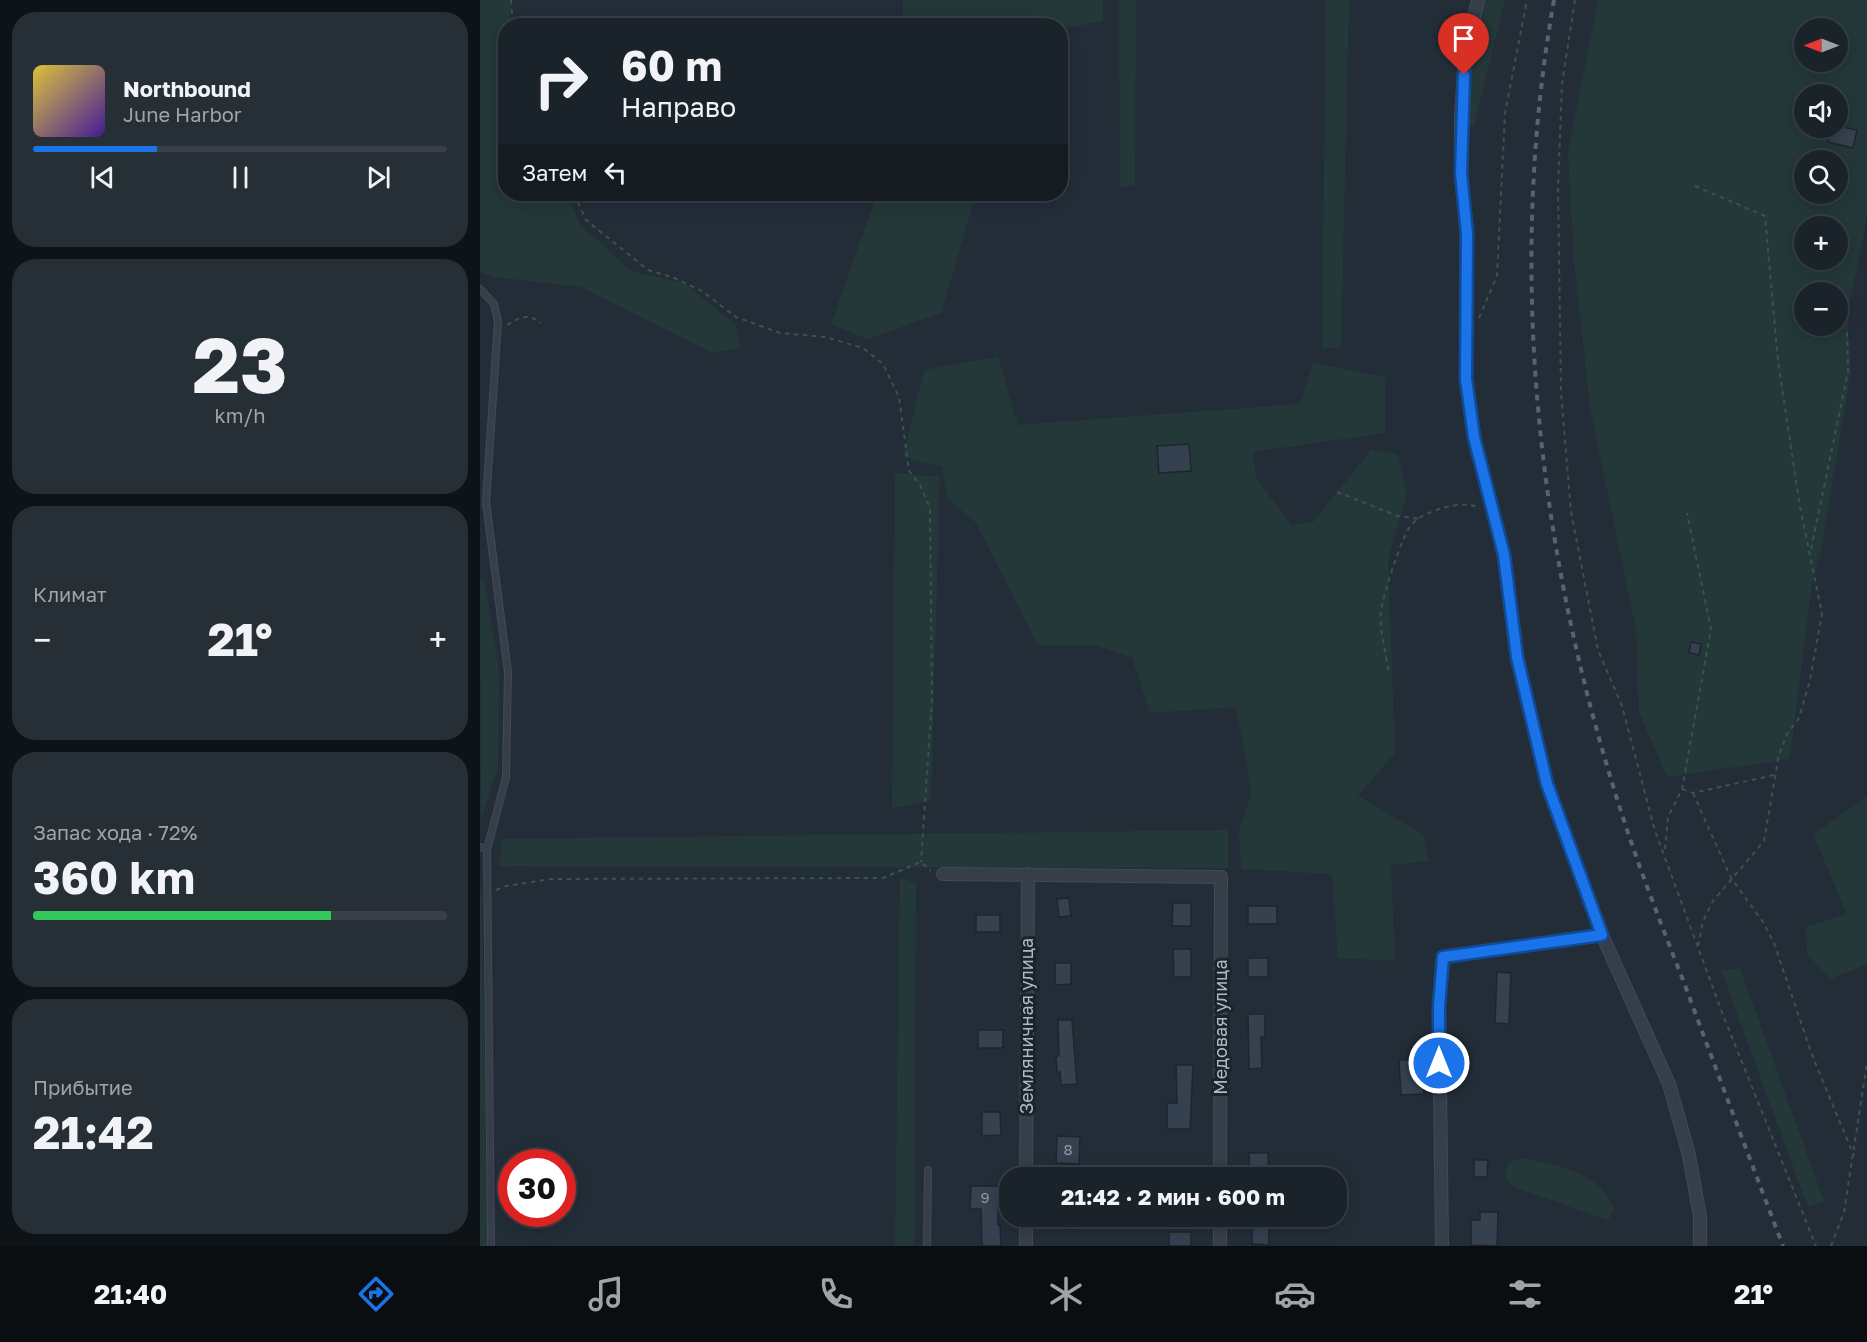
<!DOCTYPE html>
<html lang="ru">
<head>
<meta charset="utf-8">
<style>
	:root { --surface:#1a222a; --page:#272f36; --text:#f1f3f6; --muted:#9fa4a8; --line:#383f47; --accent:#1a73e8 }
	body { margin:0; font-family:"Golos Text",sans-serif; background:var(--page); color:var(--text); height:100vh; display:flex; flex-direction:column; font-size:22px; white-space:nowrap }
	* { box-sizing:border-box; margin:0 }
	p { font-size:20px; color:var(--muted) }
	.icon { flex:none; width:33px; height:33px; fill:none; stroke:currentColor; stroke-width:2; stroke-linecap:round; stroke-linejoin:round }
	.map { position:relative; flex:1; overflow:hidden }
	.sheet { display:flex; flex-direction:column; gap:12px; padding:12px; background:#0e1317; width:480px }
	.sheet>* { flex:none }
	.top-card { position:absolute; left:18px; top:18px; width:570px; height:183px; border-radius:24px; box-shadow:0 3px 15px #0003,0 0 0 2px var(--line); background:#1a222a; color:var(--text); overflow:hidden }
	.needle { width:39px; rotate:270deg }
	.tools { position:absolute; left:1314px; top:18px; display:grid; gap:12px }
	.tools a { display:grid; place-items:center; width:54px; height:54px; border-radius:50%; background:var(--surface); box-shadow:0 3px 15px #0003,0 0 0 2px var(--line); font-size:30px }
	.speed { position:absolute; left:18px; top:1149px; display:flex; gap:12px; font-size:30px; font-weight:700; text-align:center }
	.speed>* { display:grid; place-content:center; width:78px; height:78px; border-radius:50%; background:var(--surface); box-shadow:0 3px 15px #0003,0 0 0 2px var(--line); line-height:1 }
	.speed .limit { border:9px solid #d22; background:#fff; color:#111 }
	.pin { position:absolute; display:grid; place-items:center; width:51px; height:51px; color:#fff; margin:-62px -26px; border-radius:50% 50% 50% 0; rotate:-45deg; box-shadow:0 0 6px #0007 }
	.pin .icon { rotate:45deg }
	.me { position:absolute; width:66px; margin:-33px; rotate:0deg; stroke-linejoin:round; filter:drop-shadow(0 0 4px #0008) }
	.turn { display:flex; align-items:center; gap:21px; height:126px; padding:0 24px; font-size:27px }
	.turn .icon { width:78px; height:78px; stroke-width:2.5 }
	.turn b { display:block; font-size:42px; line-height:51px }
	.then { display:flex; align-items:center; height:57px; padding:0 24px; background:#0003; gap:12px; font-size:22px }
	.big { font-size:45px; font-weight:700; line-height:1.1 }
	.sheet .card { flex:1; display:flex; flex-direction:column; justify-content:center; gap:9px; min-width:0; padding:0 21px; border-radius:24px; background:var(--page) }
	.sheet .dial { align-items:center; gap:0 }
	.dial b { font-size:78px; line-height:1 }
	.song { display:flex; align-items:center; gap:18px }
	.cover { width:72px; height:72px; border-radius:9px; background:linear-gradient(135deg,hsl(50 70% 55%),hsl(260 70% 35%)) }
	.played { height:6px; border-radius:3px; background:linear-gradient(90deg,var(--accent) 30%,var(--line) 30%) }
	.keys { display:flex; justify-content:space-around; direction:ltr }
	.heat { display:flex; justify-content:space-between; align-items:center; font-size:33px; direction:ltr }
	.charge { height:9px; border-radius:4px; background:linear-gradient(90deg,#34c759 72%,var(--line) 0) }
	.trip { position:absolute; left:519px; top:1167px; width:348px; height:60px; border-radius:24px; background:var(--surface); box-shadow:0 3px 15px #0003,0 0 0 2px var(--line); font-weight:700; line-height:60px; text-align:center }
	.tabs { display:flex; height:96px; justify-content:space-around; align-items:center; background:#0a0e11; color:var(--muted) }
	.tabs .icon { width:42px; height:42px }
	.tabs .on { color:var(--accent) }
	.tabs b { font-size:27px; color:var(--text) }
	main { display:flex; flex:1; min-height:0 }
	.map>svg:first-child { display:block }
</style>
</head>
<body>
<main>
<section class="sheet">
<div class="card">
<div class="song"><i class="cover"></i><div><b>Northbound</b><p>June Harbor</p></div></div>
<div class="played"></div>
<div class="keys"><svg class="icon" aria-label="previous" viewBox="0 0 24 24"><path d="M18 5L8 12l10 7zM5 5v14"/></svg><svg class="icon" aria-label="pause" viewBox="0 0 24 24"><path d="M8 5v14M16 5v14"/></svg><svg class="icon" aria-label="next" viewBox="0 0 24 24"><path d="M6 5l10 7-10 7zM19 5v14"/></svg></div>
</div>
<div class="card dial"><b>23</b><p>km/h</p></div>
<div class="card"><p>Климат</p>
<div class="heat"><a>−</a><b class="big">21°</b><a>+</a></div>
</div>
<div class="card"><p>Запас хода · 72%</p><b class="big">360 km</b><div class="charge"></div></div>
<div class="card"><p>Прибытие</p><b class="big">21:42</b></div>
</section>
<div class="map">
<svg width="1387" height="1246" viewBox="0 0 1387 1246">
	<rect width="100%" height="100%" fill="#232d38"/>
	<path fill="#243839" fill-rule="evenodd" d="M 0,0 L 30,0 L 31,25 L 26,26 L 26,194 L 87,194 L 100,224 L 151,271 L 204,283 L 255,324 L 261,347 L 233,353 L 101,287 L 14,277 L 0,272 Z
		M 423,0 L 623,0 L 623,21 L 581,29 L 580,26 L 423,25 Z
		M 639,0 L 656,0 L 655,186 L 640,186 Z
		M 846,0 L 869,0 L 861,347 L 842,349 Z
		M 991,0 L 1025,0 L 994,126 L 976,125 L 978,63 Z
		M 1118,0 L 1387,0 L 1387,218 L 1367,315 L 1371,372 L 1340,556 L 1332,583 L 1310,759 L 1187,777 L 1159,712 L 1156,630 L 1110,407 L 1094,260 L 1088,153 ZM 1324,28 L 1358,28 L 1358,62 L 1324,62 ZM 1324,94 L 1358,94 L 1358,128 L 1324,128 ZM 1324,160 L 1358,160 L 1358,194 L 1324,194 ZM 1324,226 L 1358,226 L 1358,260 L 1324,260 ZM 1324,292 L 1358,292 L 1358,326 L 1324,326 Z
		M 397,194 L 496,194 L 461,313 L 387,339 L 351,324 Z
		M 518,357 L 538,425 L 820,404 L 833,363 L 905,377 L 905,433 L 773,452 L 776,478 L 811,525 L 833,522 L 891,450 L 917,454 L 927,494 L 908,559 L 915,753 L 878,796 L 944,835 L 949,861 L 911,865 L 915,961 L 858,958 L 852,874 L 761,869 L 759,830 L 772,793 L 756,707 L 670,713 L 652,658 L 614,645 L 558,645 L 496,523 L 467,498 L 462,467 L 423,457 L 444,370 Z
		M 415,473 L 460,477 L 451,801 L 412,808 Z
		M 0,580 L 5,581 L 19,674 L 18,768 L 1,818 Z
		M 1387,797 L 1387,964 L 1351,979 L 1327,954 L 1326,927 L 1367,914 L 1333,834 Z
		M 748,830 L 748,868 L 19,866 L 22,839 Z
		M 420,878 L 436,883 L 434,1246 L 415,1246 Z
		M 0,887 L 2,896 L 7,1246 L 0,1246 Z
		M 1260,969 L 1344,1201 L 1328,1207 L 1241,970 Z
		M 1040,1158 C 1076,1165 1121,1171 1134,1210 L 1128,1220 L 1031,1186 L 1025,1177 L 1027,1164 Z"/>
	<path fill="#35414f" stroke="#1d252f" stroke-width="1.5" d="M 1358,126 L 1377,130 L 1373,148 L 1348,142 L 1351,128 Z
		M 709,444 L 711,471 L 679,473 L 677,446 Z
		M 1211,642 L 1221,644 L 1219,655 L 1209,653 Z
		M 589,898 L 591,916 L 579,917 L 577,899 Z
		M 693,903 L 711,903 L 711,926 L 692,926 Z
		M 768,906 L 797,906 L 797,924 L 768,924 Z
		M 496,915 L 520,915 L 520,932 L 496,932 Z
		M 693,949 L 711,949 L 711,977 L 694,977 Z
		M 768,958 L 788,958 L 788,977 L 768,977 Z
		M 575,963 L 591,963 L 591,984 L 575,985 Z
		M 1017,972 L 1031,973 L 1029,1024 L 1015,1023 Z
		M 768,1014 L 785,1014 L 785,1037 L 781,1037 L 782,1068 L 769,1069 Z
		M 578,1020 L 592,1020 L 597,1084 L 581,1085 L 580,1072 L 577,1072 L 576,1056 L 579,1056 Z
		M 498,1030 L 523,1030 L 523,1048 L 498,1048 Z
		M 942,1059 L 944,1094 L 921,1095 L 919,1060 Z
		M 696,1065 L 713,1065 L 710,1129 L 687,1129 L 687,1103 L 697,1103 Z
		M 502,1112 L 520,1112 L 521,1135 L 502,1136 Z
		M 577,1136 L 600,1137 L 599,1164 L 576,1163 Z
		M 769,1153 L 788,1153 L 789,1178 L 770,1178 Z
		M 994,1160 L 1008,1160 L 1007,1177 L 994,1177 Z
		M 491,1186 L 519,1186 L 518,1225 L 520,1225 L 521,1246 L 502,1246 L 501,1209 L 490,1209 Z
		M 1000,1212 L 1018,1212 L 1017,1246 L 991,1245 L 991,1220 L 1000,1220 Z
		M 575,1216 L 595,1216 L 595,1229 L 575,1228 Z
		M 772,1216 L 789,1216 L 789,1245 L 772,1244 Z
		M 689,1232 L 711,1232 L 711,1246 L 689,1246 Z"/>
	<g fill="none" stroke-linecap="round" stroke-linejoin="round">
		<defs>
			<path id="lane" d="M 0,289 L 14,304 L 18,321 L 6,502 L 28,672 L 26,777 L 7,850
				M 0,847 L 7,850 L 11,1246
				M 963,957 L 1122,935
				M 447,1246 L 448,1170"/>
			<path id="street" d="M 998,0 L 985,54 L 981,117 L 981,173 L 987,235 L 986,379 L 994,437 L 1024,555 L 1037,657 L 1067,784 L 1122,935 L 1189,1084 L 1209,1155 L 1220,1217 L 1220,1246
				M 463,874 L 741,877 L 740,1178
				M 546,1178 L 548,874
				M 546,1216 L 546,1246
				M 740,1246 L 740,1216
				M 962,1246 L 959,1006 L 963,957"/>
		</defs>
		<use href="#lane" stroke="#424a55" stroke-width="8"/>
		<use href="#street" stroke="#424a55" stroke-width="14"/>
		<path stroke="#3d5151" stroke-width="2" stroke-dasharray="4.5 4.5" stroke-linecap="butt" d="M 31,0 L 33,26
			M 1095,0 L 1082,84 L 1078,186 L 1081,392 L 1091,512 L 1118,650 L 1142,706 L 1175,831 L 1243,1015 L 1336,1246
			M 1215,186 L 1285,216 L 1298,361 L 1320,507 L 1342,614 L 1330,680 L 1319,718 L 1307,734 L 1299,754 L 1284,841 L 1233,901 L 1223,921 L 1218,947
			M 94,194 L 106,220 L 168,270 L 192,277 L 222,291 L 256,317 L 300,333 L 345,337 L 383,348 L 403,364 L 419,397 L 429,471 L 440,485 L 450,508 L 452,699 L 441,862
			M 999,318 L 1017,276 L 1025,113 L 1047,0
			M 27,325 C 40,317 48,313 61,323
			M 857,492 L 918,516 L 940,519
			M 1331,549 L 1368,372 L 1367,328
			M 908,670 C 906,652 899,629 901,611 C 903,595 922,535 932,524 C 945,510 984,499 1000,508
			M 1202,789 L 1213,793 L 1294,775
			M 1213,793 L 1251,878 L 1283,922 L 1294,943 L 1332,1055 L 1374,1156
			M 1185,849 L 1188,817 L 1202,789 L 1231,629 L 1207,513
			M 16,890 L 26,886 L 71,879 L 403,878 L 441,862 L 451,871
			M 1351,1246 L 1364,1212 L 1387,1063"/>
		<use href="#lane" stroke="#363e49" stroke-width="6"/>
		<use href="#street" stroke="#363e49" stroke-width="12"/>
		<path stroke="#58636f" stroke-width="4" stroke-dasharray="6 6" stroke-linecap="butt" d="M 1074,0 C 1028,258 1055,530 1131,779 C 1151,847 1177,914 1203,980 C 1236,1069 1269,1157 1303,1246"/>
	</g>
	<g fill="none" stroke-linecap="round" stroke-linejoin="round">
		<defs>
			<path id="route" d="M 959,1063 L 959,1006 L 963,957 L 1122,935 L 1067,784 L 1037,657 L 1024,555 L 994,437 L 986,379 L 987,234 L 981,173 L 984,75"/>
		</defs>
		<use href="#route" stroke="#114b97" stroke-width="15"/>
		<use href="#route" stroke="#1a73e8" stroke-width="10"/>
	</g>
	<g text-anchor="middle" stroke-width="6" stroke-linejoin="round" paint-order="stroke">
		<g font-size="15" fill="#9099a6">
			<text x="588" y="1155">8</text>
			<text x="505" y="1203">9</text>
		</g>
		<g font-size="18" fill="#b1b9c5" stroke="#1b232d">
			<text transform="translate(547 1026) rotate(-90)" y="6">Земляничная улица</text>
			<text transform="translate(741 1027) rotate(-90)" y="6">Медовая улица</text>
		</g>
	</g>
</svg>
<div class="tools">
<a><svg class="needle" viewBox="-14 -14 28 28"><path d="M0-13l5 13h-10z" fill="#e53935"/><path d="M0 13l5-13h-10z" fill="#9fa4a8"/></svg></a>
<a><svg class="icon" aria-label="sound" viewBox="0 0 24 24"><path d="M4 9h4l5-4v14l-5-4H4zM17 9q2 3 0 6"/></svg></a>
<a><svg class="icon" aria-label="search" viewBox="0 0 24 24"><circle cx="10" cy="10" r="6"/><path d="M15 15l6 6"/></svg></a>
<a>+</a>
<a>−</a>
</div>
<div class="speed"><div class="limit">30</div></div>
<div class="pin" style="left:984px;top:75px;background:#d93025"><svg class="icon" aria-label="arrive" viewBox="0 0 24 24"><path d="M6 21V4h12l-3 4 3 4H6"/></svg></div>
<svg class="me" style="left:959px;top:1063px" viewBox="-20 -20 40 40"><circle r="17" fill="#1a73e8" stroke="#fff" stroke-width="3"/><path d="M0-11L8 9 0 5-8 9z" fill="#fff"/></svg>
<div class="trip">21:42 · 2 мин · 600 m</div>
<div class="top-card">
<div class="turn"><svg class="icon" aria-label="right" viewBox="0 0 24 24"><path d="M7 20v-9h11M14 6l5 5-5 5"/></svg><div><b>60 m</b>Направо</div></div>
<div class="then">Затем<svg class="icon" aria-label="left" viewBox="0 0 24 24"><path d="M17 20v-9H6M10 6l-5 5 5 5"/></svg></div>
</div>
</div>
</main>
<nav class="tabs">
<b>21:40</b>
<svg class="icon on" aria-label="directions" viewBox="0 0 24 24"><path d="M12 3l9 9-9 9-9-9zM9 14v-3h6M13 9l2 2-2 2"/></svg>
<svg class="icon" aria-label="music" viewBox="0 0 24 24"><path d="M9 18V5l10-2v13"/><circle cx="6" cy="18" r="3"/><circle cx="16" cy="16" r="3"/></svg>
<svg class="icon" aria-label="phone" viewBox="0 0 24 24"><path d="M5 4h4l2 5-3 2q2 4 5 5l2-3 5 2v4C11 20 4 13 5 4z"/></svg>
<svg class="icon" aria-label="climate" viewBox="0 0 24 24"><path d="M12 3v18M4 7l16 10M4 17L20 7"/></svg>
<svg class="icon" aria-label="car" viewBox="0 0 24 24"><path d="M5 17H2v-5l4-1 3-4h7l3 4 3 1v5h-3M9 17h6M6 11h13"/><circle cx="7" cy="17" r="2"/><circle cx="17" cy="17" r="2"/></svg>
<svg class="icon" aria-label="filters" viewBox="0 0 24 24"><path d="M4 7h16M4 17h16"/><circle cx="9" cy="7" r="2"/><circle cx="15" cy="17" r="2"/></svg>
<b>21°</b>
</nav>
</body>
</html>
